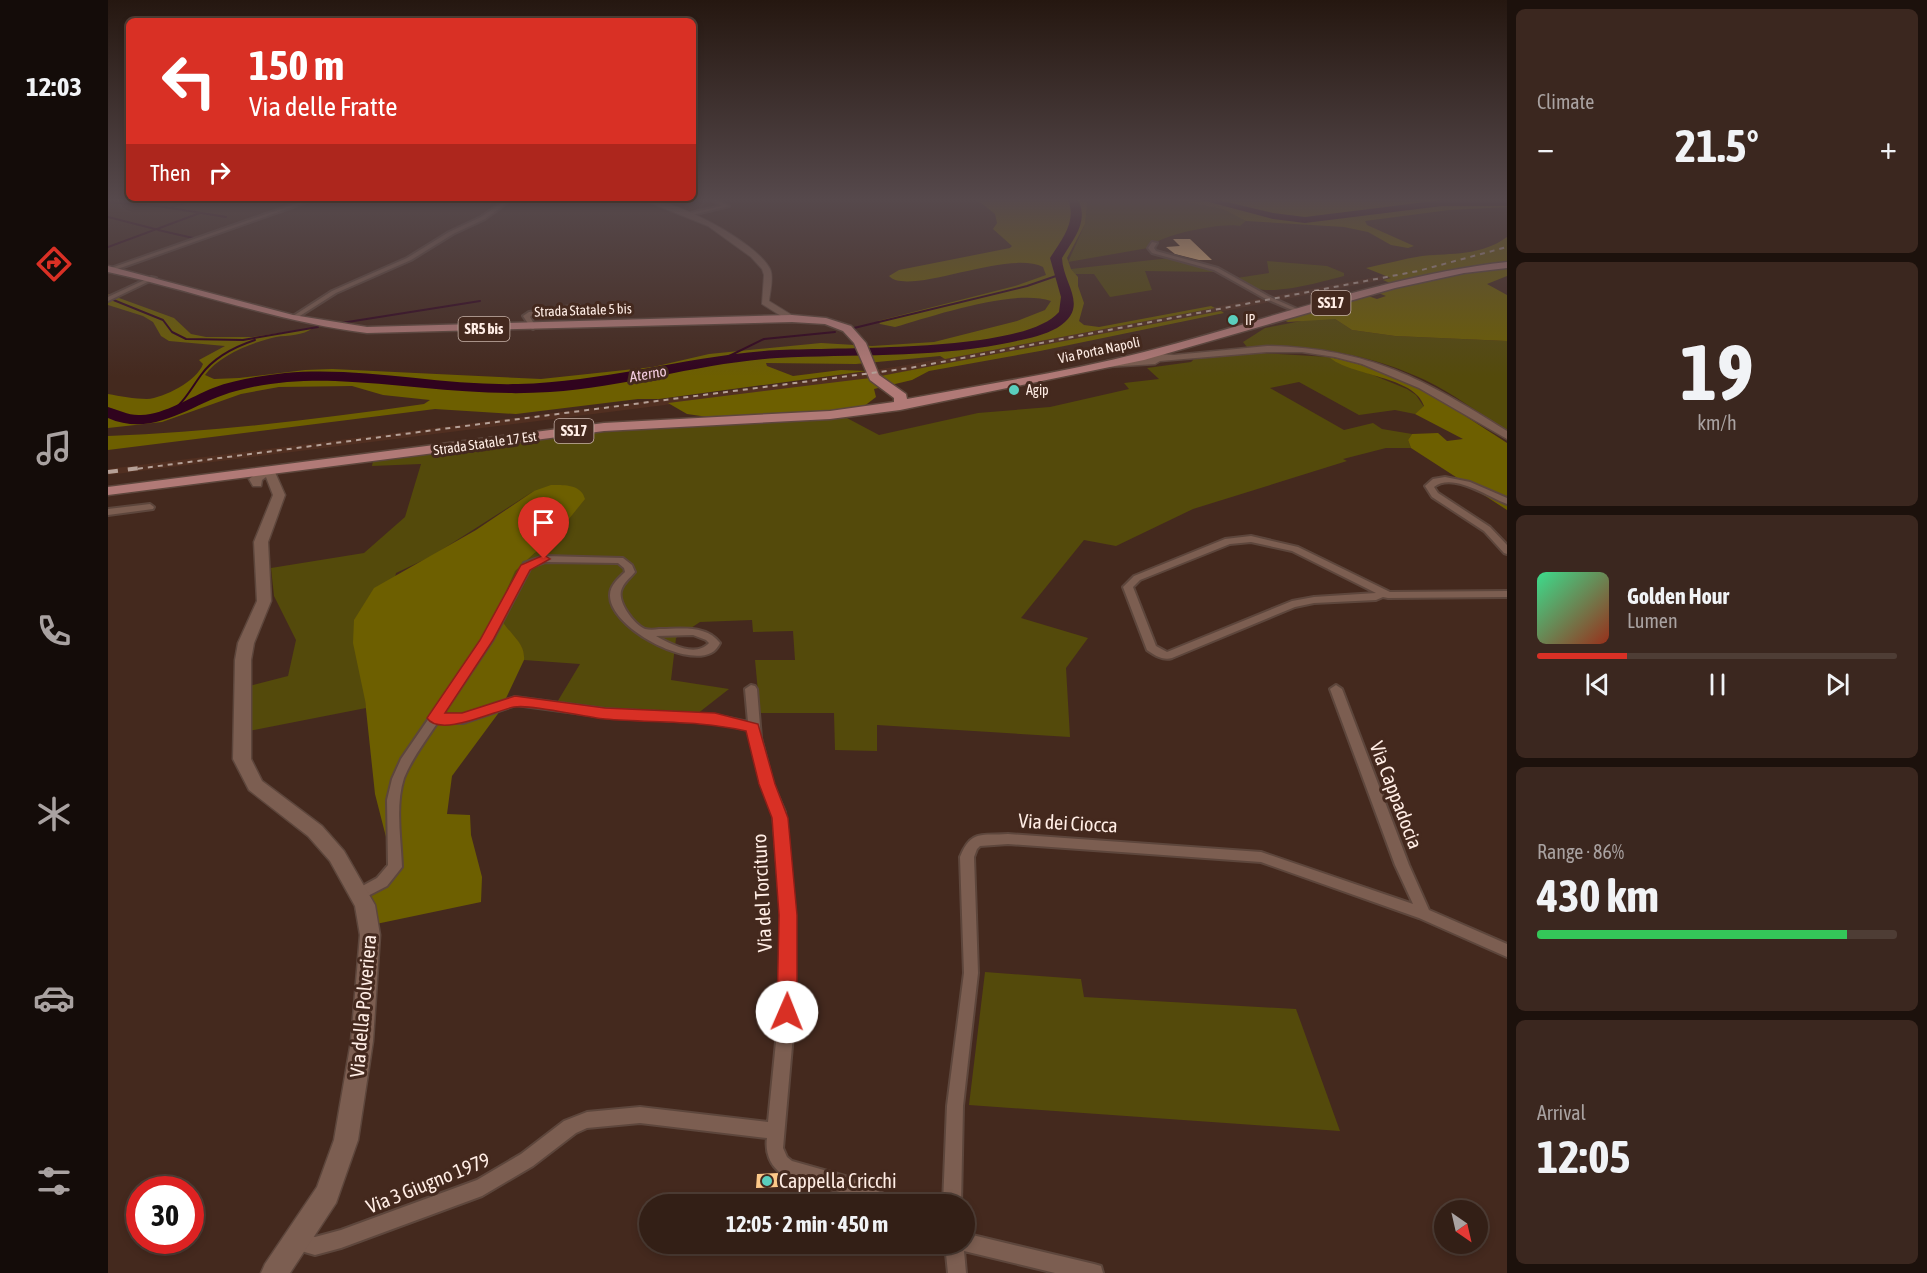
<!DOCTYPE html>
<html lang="en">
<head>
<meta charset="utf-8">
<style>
	:root { --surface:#331f16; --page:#3b271f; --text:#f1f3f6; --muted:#a9a2a1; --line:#4e3d35; --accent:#d93025 }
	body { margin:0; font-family:"Asap Condensed",sans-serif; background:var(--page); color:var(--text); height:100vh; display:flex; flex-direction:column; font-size:22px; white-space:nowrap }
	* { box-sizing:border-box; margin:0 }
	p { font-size:20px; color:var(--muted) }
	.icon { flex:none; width:33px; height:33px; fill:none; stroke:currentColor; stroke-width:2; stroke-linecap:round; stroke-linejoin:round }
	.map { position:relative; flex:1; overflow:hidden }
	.drawer { display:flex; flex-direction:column; gap:9px; padding:9px; background:#1c110c; width:420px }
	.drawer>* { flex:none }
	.guide { position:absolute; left:18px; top:18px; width:570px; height:183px; border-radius:9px; box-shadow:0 3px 9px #0003,0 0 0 2px var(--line); background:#d93025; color:#fff; overflow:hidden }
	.needle { width:39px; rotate:146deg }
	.fabs { position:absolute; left:1326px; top:1200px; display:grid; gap:12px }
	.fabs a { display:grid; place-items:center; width:54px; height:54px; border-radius:50%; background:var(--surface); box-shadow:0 3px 9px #0003,0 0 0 2px var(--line); font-size:30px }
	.speed { position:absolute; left:18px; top:1176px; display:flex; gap:12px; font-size:30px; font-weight:700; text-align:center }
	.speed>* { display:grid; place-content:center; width:78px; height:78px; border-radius:50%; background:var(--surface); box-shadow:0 3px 9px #0003,0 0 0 2px var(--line); line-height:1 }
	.speed .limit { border:9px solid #d22; background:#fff; color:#111 }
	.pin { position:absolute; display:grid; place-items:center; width:51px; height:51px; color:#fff; margin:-62px -26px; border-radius:50% 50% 50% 0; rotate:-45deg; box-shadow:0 0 6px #0007 }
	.pin .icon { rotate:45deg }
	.me { position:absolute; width:66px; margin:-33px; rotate:1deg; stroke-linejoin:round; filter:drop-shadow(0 0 4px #0008) }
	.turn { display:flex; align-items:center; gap:21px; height:126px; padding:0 24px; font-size:27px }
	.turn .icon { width:78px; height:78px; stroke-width:2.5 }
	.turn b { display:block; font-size:42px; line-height:51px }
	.then { display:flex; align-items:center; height:57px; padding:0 24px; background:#0003; gap:12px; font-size:22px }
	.big { font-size:45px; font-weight:700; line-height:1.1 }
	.drawer .widget { flex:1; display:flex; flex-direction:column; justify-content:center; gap:9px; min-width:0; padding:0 21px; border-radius:9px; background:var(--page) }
	.drawer .dial { align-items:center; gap:0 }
	.dial b { font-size:78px; line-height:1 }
	.song { display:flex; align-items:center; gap:18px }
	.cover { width:72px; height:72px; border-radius:9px; background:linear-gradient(135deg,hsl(150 70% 55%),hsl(10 70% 35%)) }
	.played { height:6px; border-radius:3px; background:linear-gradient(90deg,var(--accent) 25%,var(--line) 25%) }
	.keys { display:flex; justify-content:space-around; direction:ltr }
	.heat { display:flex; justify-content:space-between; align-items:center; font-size:33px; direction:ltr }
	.charge { height:9px; border-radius:4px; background:linear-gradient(90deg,#34c759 86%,var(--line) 0) }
	.trip { position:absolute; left:531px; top:1194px; width:336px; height:60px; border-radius:30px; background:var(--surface); box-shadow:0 3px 9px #0003,0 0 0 2px var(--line); font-weight:700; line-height:60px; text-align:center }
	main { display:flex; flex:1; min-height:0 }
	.tabs { display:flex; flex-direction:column; width:108px; justify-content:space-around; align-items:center; background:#140c09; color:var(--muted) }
	.tabs .icon { width:42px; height:42px }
	.tabs .active { color:var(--accent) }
	.tabs b { font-size:27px; color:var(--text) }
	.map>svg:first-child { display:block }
</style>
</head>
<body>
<main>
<nav class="tabs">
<b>12:03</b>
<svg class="icon active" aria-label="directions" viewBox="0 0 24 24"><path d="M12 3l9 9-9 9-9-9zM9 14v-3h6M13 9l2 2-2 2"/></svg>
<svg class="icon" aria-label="music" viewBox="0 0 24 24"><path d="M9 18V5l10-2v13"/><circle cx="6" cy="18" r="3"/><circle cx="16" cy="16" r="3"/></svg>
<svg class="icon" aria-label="phone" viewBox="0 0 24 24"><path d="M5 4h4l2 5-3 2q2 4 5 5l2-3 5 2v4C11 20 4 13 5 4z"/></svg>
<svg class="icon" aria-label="climate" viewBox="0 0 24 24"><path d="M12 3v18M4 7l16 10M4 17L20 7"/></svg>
<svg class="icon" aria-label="car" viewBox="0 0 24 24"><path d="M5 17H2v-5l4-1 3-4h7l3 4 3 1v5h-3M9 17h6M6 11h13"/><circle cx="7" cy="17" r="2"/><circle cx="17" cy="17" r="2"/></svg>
<svg class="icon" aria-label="filters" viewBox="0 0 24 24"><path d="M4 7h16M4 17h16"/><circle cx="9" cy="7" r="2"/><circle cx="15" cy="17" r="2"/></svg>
</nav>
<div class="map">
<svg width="1399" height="1273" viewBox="0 0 1399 1273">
	<rect width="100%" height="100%" fill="#44291e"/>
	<path fill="#512f21" d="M 1278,275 L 1285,278 L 893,355 L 732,383 L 0,475 L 0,469 L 676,384 L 799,365 Z"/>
	<path fill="#544a0b" d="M 980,199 C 1028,199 1098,192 1138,221 L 1132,226 C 1116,222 1049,235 1040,248 L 960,262 L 977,224 Z
		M 1062,258 L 1108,272 L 1037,271 L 1044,290 L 1002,297 L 986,274 L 967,274 L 963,269 Z
		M 1159,261 L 1219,266 L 1236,273 L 1236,276 C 1212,282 1169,295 1145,288 C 1140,286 1134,281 1129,278 L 1161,273 Z
		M 1209,318 L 1227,319 L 1244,330 L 1287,336 L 1399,341 L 1399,431 C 1372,414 1346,394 1317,380 C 1262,354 1200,343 1139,347 L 1135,342 L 1157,328 Z
		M 1153,353 L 1221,357 L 1299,389 L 1308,395 L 1316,407 L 1307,414 L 1287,410 L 1251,415 L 1191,382 L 1162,388 L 1236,430 L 1265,423 L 1274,429 L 1304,434 L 1300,440 L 1303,448 L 1278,448 L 1235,459 L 1239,461 L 1085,509 L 1008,546 L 976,540 L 913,618 L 980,638 L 958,668 L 962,737 L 769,725 L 769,751 L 727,750 L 726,713 L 652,713 L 647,660 L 687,660 L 685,631 L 645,632 L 644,620 L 592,622 L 568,638 L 563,680 L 621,689 L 589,714 L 490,710 L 448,704 L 472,664 L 416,660 C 417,639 395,632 390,610 L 406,571 L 427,553 L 426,491 L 324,556 L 288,573 L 257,700 L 258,708 L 141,731 L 141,686 L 180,676 L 188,640 L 166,596 L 163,568 L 256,553 L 297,517 L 313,464 L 264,466 L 265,461 L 496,429 L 737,417 L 771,435 L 870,413 L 942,407 L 1021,389 L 1016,383 L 1051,379 L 1039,368 L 1083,362 L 1086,359 Z
		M 877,972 L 973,979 L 976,997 L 1188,1009 L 1232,1131 L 861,1105 Z"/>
	<path fill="#6d5f00" d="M 868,199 L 980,199 L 977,224 L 959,258 L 963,269 L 970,277 L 970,286 L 976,303 L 971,321 L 976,325 L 991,327 L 1103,306 L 1107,308 L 837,359 L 832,356 L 748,364 L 658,363 L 659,366 L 685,376 L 733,370 L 759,371 L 551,399 L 530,399 L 408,414 L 327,409 L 0,450 L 0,436 C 106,432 211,419 316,404 L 322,400 L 275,395 L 244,386 L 171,387 L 133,394 L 54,422 L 0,428 L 0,394 C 12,396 26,399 39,399 C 56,398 89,381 95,364 L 91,360 L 117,346 L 61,341 L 53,336 L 45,322 L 35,316 L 0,305 L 0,294 L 66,318 L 83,334 L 98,337 L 145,337 L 205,328 C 195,336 180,335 168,337 C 145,342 111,355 97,375 L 106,379 L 131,378 L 197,370 L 224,369 L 433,379 L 545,367 L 601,354 L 713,343 L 764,346 L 826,342 L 909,321 L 937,310 L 943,301 C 907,288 825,316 787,327 L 772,324 L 770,321 L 907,286 L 938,275 L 935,267 C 899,249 800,297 781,276 L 791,270 L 902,248 L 904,246 L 885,229 L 889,223 L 887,214 Z
		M 1062,199 L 1399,199 L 1399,207 L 1341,210 L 1257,221 L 1259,225 L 1306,246 L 1300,248 L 1283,245 L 1260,232 L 1236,227 L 1138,221 L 1115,209 Z
		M 1399,237 L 1399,276 L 1379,284 L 1399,295 L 1399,341 L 1287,336 L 1244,330 L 1227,319 L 1180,322 L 1175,320 L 1257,295 L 1269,299 L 1278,296 L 1268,292 L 1284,284 L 1275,280 L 1283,278 L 1258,268 C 1277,264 1295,259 1314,256 C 1344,253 1373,256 1399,237 Z
		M 1113,311 L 1116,313 L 932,351 L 821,371 L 804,380 L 766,389 L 768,397 L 755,407 L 734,411 L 607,418 L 579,414 L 560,403 L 762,378 Z
		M 1221,357 C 1295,372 1337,403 1399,443 L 1399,510 L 1303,448 L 1300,440 L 1304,434 L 1330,433 L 1339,441 L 1355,439 L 1307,414 L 1316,406 C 1307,376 1242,376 1221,357 Z
		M 443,485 C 456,485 473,484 477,499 L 452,530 L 407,571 L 390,610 C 395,632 418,639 416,660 L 392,711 L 344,776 L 339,814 L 362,815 L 363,835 L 374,877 L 373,902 L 268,924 L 261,897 L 288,876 L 267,794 L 257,700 L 245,643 L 246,620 L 266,588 L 368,530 L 426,491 Z"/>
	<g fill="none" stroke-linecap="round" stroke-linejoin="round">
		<path stroke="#30031e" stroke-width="2" d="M 0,202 L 50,206 L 118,217
			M 64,207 L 89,199
			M 0,217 L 47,229
			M 50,230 L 85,238
			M 0,247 L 92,213
			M 3,299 L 55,320 L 64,332 L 78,339 L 135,340 L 210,327
			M 227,324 L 372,301
			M 746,328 L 919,286 L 951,275
			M 615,359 L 656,339 L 727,332
			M 59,414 C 75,405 82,390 93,375 C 106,357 126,347 147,340"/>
		<path fill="#30031e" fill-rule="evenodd" d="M 960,199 L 970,199 C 981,222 966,238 954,258 C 955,285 983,307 949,328 C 933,337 912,340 894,344 C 820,358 745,354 669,358 C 592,363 519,387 442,392 C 369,397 299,384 227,381 C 195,380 160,382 128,391 C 85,402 47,439 0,418 L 0,407 C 11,410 21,416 33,415 C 58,414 82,397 105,388 C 128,379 153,376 177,373 C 255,366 332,386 410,384 C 494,382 573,358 656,351 C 716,346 914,355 951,312 L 953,297 L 942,258 C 954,239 969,222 960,199 Z
			M 1090,199 L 1106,199 L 1165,213 L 1197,217 L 1334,200 L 1399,200 L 1399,206 L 1334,206 L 1197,223 L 1165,219 Z"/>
	</g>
	<path fill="#fdc989" d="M 1065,239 L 1082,239 L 1104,260 L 1091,260 L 1067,254 L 1058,247 L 1072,246 Z
		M 670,1173 L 670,1187 L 648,1188 L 649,1174 Z"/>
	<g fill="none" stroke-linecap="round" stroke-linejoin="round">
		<defs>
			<path id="minor" d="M 201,199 L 207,199 L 4,271 L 0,271 L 0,269 Z
				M 399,199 L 404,199 L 377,219 L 345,234 L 303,260 L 228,293 L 187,319 L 182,318 L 224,291 L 299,258 L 341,232 L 373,217 Z
				M 602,199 L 607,199 L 621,206 L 580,216 L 577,214 L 614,206 Z
				M 1044,242 L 1049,243 L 1046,248 L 1048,251 L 1110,268 L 1160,296 L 1196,312 L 1191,313 L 1156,298 L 1106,270 L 1044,253 L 1040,248 Z
				M 43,277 L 48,278 L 0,301 L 0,297 Z
				M 470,305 L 473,307 L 472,308 L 423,316 L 422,317 L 428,327 L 425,329 L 423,328 L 415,316 L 421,312 Z
				M 1337,477 L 1362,482 L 1399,498 L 1399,504 C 1380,497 1345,472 1326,487 L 1330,493 L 1382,527 L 1399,545 L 1399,554 L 1396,553 L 1376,531 L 1324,497 L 1317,486 L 1325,479 Z
				M 42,504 L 46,507 L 45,509 L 0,515 L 0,509 Z
				M 1143,536 L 1190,547 L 1282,592 L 1399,591 L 1399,597 L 1280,598 L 1275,597 L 1268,600 L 1206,603 L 1187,607 L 1064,658 C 1055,661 1046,655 1039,650 L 1015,587 L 1026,576 L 1117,539 ZM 1143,542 L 1184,551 L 1268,593 L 1206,597 L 1184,601 L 1059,652 L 1048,646 L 1025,587 L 1032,580 L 1122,544 Z
				M 436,556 L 515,558 L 524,565 L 527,572 C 522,578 515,583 513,591 C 510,603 526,624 537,629 C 541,630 546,630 551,629 C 572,629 598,624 612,643 C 610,647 607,651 603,653 C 575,667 501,626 502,595 C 502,585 511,578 517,572 L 516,568 L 510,563 L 437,562 L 423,567 L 384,641 L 335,714 L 354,715 L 407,697 L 497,709 L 607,715 L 640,722 L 637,689 L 643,685 L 647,686 L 649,689 L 653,738 L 665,784 L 677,812 L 687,915 L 687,1012 L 675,1148 L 679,1157 L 684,1161 L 737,1176 L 785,1198 L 788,1204 L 760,1204 L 735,1193 L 674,1174 C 662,1166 657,1152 659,1138 L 532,1123 L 479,1128 L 468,1133 L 425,1166 L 374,1196 L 233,1248 L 207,1255 L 183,1248 L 180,1242 L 183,1236 L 189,1233 L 207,1237 L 233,1230 L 369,1180 L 413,1154 L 456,1121 L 479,1112 L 532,1107 L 660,1122 L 671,1012 L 673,915 L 665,812 L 653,784 L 641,730 L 607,723 L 497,717 L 408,705 L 355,723 L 330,722 C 318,740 304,758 296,778 C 287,806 293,838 294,867 L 279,886 L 252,900 L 247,898 L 245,894 L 247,890 L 269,878 L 280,865 L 279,800 L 284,779 L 293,759 L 374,641 L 416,563 ZM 585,635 L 598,640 L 601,643 C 587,658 563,644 548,636 Z
				M 1228,685 L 1234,689 L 1301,865 L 1321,910 L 1399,944 L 1399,957 L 1311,918 L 1153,862 L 900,844 L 872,846 L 869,849 L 866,857 L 870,973 L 855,1106 L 853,1204 L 835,1204 L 839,1106 L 856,973 L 852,857 C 863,829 874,836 900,834 L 1153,852 L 1305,904 L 1287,865 L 1222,689 Z
				M 856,1233 L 986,1264 L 993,1266 L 995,1273 L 947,1273 L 856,1251 L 858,1273 L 840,1273 L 837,1244 L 856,1244 Z"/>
			<path id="tertiary" d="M 533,199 C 561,196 649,242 662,269 C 666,277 662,292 661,301 L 687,317 L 687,321 L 681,321 L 654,304 L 656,275 L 654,269 L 643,257 L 600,226 Z"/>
			<path id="secondary" d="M 1159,346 C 1260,348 1316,379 1399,431 L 1399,439 L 1311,388 L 1254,364 L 1227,357 L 1194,352 L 1159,352 L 1052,361 L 1047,364 L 999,367 L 994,364 L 999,361 L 1035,359 L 1031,356 L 1036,353 L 1066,355 Z
				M 158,467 L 166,470 L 177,495 L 160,542 L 163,601 L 146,643 L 143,660 L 143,759 L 154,781 L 214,826 L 236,851 L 267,905 L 272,935 L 265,1041 L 250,1140 L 228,1203 L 182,1273 L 153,1273 L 157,1264 L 209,1187 L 226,1140 L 243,1041 L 252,935 L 247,906 L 222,861 L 200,836 L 141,790 L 125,759 L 127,660 L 130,643 L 149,601 L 146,542 L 165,495 L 158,477 L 154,480 L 153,486 L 145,486 L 141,479 Z"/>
			<path id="primary" d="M 1399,262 L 1399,268 L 1356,273 L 1287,288 L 1036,360 L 792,410 L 722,419 L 496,431 L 0,495 L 0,487 L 496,423 L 722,411 L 786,402 L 786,398 L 762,380 L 746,343 L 735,331 L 717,324 L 684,322 L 259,333 C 170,322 87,291 0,272 L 0,266 L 185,315 L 259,327 L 684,315 L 718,318 L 743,326 L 758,343 L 771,375 L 798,394 L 799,399 C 878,384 959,372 1036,352 C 1157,321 1275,276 1399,262 Z"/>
		</defs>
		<use href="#minor" stroke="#5d463c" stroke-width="4"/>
		<use href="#tertiary" stroke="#5d463c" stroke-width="2"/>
		<use href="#secondary" stroke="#5d463c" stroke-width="3"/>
		<use href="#primary" stroke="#5d463c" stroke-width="3"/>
		<use href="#minor" fill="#7c5e51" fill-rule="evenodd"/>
		<use href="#tertiary" fill="#7c5e51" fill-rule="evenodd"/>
		<use href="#secondary" fill="#7c5e51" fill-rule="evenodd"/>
		<use href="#primary" fill="#b17a77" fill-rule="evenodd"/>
		<path stroke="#b5a097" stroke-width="2" stroke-dasharray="5 5" stroke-linecap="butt" d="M 20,470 L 802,368 L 1310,271 L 1399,247"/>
		<path stroke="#b5a097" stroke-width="4" stroke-dasharray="10 10" stroke-linecap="butt" d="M 0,472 L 31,468"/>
	</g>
	<linearGradient id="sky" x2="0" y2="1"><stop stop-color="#251710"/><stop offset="0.53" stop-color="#56494c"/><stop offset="1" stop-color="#56494c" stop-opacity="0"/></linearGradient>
	<rect width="1399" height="377" fill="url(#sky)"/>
	<path fill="#d93025" stroke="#8d1f18" stroke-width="1.5" d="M 436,555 L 442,559 L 422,570 L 385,640 L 337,713 L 354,713 L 407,696 L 497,708 L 607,713 L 650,724 L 667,784 L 680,818 L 689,915 L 689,1012 L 686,1018 L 679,1021 L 672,1018 L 669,1012 L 671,915 L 664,818 L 651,784 L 638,731 C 591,720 544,723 497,719 C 475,717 424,704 406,707 C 388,710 332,738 319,718 L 372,640 L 413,565 Z"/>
	<g fill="#5acebd" stroke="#44291e" stroke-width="2">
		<circle cx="1125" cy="320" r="6"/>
		<circle cx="906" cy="390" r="6"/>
		<circle cx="659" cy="1181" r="6"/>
	</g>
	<g text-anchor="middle" stroke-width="6" stroke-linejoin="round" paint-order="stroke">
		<g font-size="14" fill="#ffede5" stroke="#44291e">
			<text transform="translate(475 310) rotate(-2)" y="5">Strada Statale 5 bis</text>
			<text transform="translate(991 350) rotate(-12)" y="5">Via Porta Napoli</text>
			<text transform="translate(377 443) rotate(-8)" y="5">Strada Statale 17 Est</text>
		</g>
		<g font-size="14" fill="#ffede5" stroke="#44291e" text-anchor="start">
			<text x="1137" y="325">IP</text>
			<text x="918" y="395">Agip</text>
		</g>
		<g fill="#44291e" stroke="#c7b2a9" stroke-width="1.5">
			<rect x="1203.5" y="291" width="39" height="24" rx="4.5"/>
			<rect x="350.5" y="317" width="51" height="24" rx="4.5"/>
			<rect x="446.5" y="419" width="39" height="24" rx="4.5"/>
		</g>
		<g font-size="15" font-weight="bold" fill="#ffede5">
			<text x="1223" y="308">SS17</text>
			<text x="376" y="334">SR5 bis</text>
			<text x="466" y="436">SS17</text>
		</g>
		<g font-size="15" font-style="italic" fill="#f5cde0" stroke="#44291e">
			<text transform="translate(540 374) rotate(-10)" y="5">Aterno</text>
		</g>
		<g font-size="20" fill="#ffede5" stroke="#44291e">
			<text transform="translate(1288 795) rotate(69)" y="7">Via Cappadocia</text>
			<text transform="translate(960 823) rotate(3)" y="7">Via dei Ciocca</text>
			<text transform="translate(654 893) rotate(-93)" y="7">Via del Torcituro</text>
			<text transform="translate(255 1006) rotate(-85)" y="7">Via della Polveriera</text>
			<text transform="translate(320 1183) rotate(-22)" y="7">Via 3 Giugno 1979</text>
		</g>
		<g font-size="20" fill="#ffede5" stroke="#44291e" text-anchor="start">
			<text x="671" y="1188">Cappella Cricchi</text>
		</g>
	</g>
</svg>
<div class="fabs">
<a><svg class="needle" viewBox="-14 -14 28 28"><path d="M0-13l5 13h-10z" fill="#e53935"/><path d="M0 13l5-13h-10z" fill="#a9a2a1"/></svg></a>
</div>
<div class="speed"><div class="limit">30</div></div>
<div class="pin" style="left:436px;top:559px;background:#d93025"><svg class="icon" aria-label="arrive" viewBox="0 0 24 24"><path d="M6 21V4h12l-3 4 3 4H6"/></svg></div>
<svg class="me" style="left:679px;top:1012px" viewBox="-20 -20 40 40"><circle r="19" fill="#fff"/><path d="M0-13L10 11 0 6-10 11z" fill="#d93025"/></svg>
<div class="trip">12:05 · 2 min · 450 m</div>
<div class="guide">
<div class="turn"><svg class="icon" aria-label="left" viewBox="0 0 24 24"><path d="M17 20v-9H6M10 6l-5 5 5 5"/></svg><div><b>150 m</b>Via delle Fratte</div></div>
<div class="then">Then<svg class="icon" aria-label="right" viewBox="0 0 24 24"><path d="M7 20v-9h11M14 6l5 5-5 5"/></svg></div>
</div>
</div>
<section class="drawer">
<div class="widget"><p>Climate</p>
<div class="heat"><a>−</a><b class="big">21.5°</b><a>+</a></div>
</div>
<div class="widget dial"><b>19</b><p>km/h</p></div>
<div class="widget">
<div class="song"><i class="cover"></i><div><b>Golden Hour</b><p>Lumen</p></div></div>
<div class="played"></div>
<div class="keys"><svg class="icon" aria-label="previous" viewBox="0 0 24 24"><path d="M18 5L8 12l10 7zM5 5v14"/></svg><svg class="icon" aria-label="pause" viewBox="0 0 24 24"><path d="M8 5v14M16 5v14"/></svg><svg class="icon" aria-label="next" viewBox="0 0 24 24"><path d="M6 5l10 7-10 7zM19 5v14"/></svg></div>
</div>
<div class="widget"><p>Range · 86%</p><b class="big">430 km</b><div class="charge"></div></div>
<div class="widget"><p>Arrival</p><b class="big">12:05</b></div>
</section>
</main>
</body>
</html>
